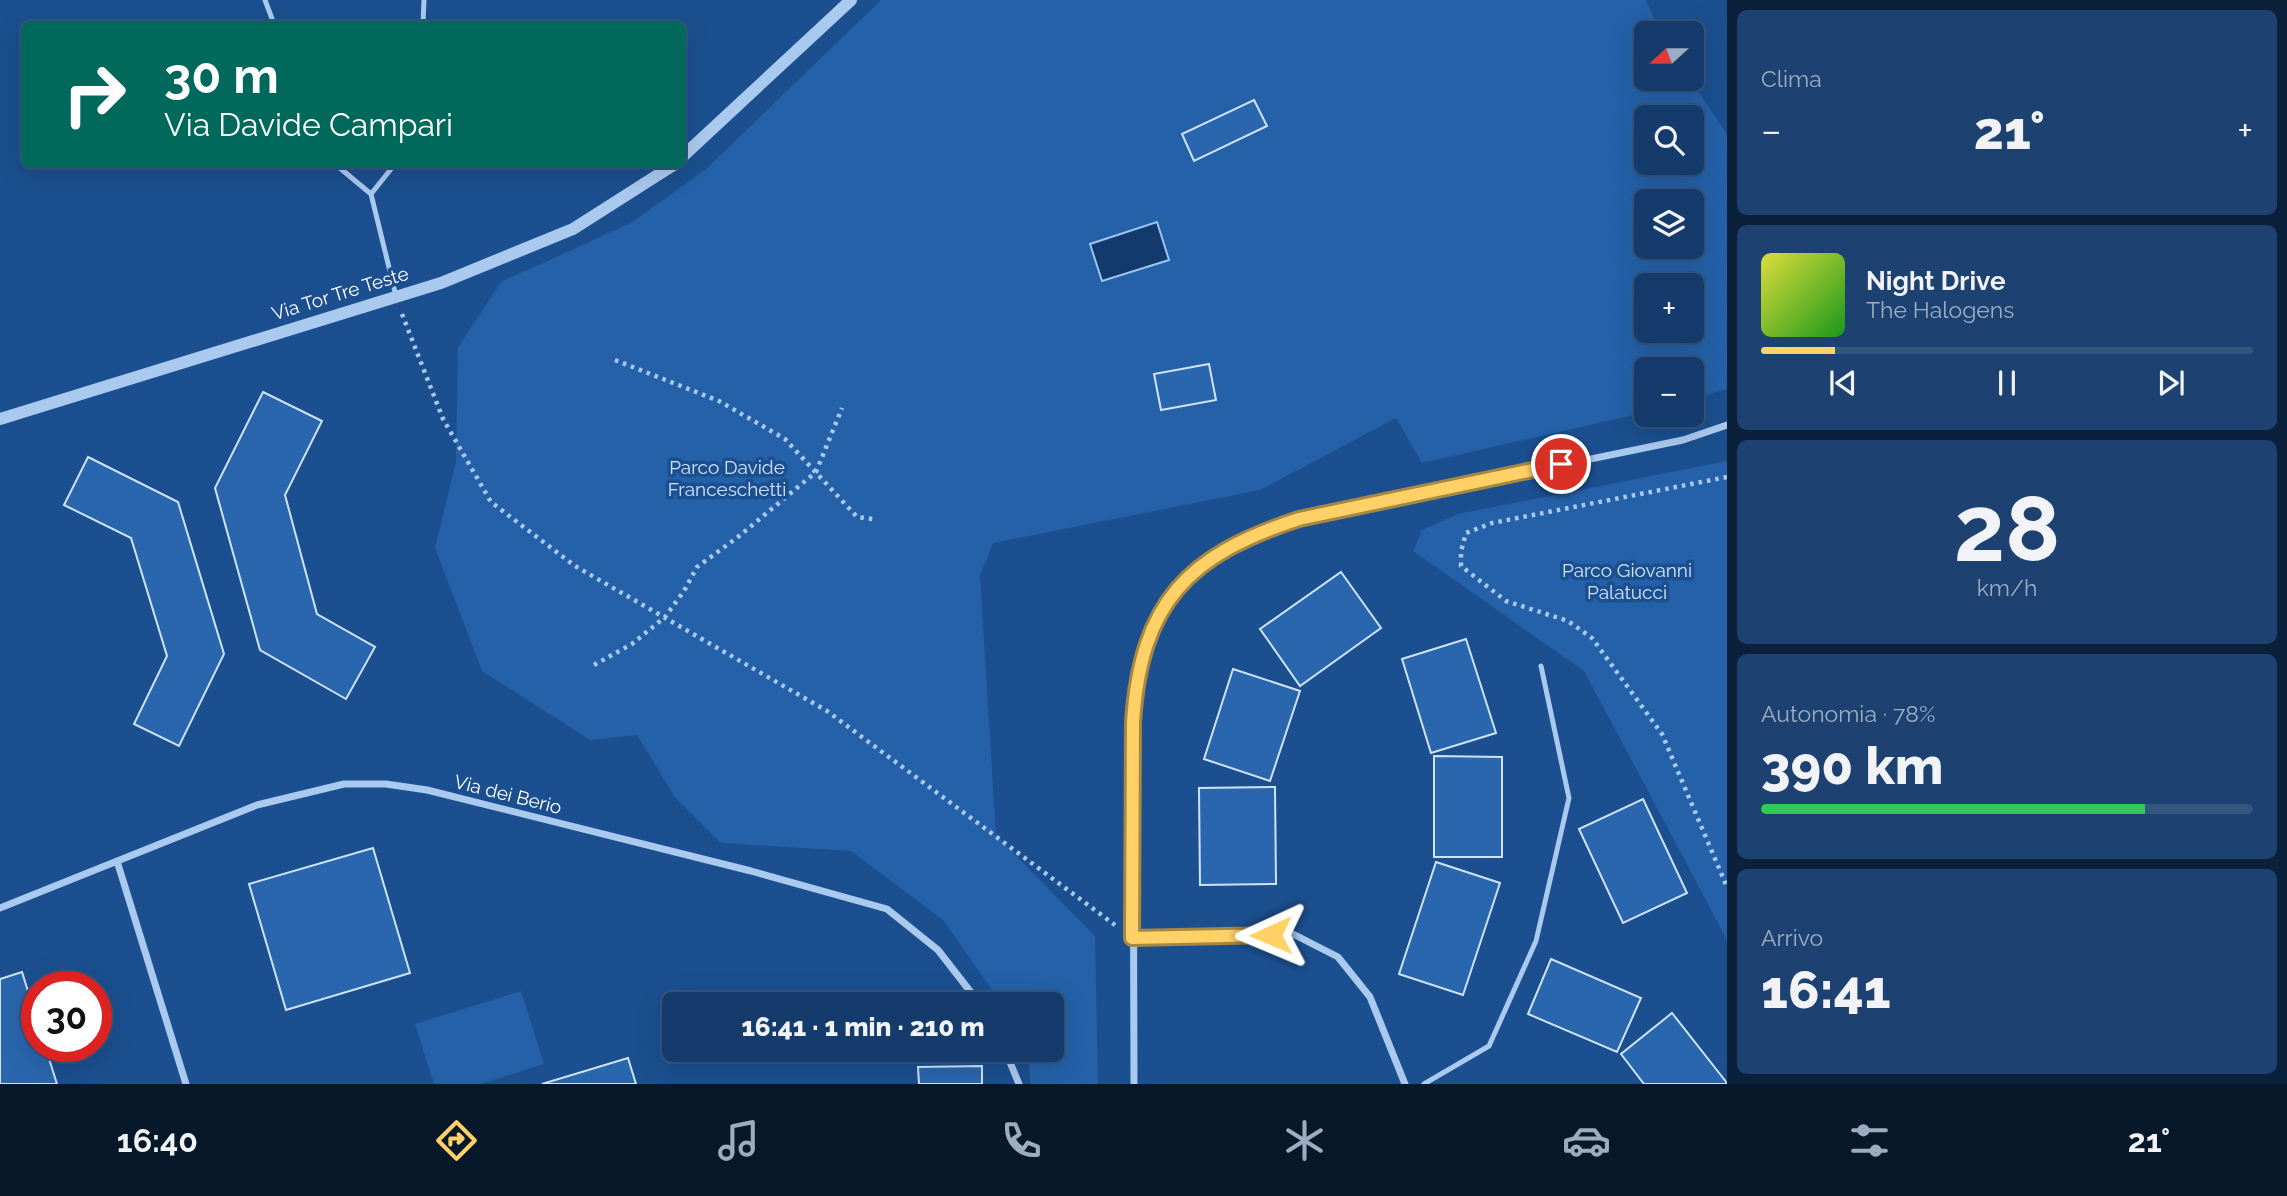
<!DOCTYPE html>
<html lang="it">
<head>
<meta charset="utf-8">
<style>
	:root { --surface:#143b6b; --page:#1d4271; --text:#f1f3f6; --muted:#9dadc1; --line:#33557e; --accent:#ffd166 }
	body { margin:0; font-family:Raleway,sans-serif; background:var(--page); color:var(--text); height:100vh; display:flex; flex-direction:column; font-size:26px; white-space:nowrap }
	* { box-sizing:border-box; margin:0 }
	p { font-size:23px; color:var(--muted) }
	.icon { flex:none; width:38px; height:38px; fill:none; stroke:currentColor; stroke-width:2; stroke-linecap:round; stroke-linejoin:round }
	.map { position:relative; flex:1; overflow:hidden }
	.drawer { display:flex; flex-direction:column; gap:10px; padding:10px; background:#0b203b; width:560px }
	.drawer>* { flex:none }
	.top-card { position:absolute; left:21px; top:21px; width:665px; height:147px; border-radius:10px; box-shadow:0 7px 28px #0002,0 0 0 2px var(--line); background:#00695c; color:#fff; overflow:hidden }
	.needle { width:46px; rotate:249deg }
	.buttons { position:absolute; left:1634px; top:21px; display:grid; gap:14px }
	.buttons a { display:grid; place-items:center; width:70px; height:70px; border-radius:10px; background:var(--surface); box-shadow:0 7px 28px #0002,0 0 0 2px var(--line); font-size:35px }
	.speed { position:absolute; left:21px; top:971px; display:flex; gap:14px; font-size:35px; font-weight:700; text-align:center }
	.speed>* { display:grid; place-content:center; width:91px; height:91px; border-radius:50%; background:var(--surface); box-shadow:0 7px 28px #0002,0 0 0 2px var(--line); line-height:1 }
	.speed .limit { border:10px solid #d22; background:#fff; color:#111 }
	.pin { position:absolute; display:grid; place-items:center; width:60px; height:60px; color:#fff; margin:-30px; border:4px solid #fff; border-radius:50%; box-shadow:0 2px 7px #0007 }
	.me { position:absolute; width:77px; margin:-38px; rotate:269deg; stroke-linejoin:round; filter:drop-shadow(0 0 5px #0008) }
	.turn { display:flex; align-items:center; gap:24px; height:147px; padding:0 28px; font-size:32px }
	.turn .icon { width:91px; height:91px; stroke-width:2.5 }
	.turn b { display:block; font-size:49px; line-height:60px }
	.big { font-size:52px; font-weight:800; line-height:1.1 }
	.drawer .widget { flex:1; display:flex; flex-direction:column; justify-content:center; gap:10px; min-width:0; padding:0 24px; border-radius:10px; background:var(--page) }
	.drawer .dial { align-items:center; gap:0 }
	.dial b { font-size:91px; line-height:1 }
	.song { display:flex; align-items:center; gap:21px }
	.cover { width:84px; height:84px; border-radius:10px; background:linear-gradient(135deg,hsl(60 70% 55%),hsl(120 70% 35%)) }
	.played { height:7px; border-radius:4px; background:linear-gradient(90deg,var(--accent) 15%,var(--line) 15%) }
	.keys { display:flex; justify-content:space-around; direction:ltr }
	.heat { display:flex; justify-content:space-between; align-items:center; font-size:38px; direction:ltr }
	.charge { height:10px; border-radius:5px; background:linear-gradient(90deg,#34c759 78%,var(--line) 0) }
	.trip { position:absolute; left:662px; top:992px; width:402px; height:70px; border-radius:10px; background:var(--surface); box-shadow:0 7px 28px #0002,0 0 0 2px var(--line); font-weight:800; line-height:70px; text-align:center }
	.dock { display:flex; height:112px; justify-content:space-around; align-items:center; background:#08182b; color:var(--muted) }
	.dock .icon { width:49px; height:49px }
	.dock .on { color:var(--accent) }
	.dock b { font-size:32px; color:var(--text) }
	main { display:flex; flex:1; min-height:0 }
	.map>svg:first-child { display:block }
</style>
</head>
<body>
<main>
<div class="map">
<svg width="1727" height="1084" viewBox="0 0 1727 1084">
	<rect width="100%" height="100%" fill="#1b4f8f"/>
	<path fill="#2461a8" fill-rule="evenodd" d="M 881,0 L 1646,0 L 1660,33 L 1647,33 L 1647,79 L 1690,79 L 1727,134 L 1727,389 L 1692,399 L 1692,369 L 1647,369 L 1647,412 L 1422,463 L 1396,418 L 1260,490 L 993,543 L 980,576 L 996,835 L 1095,936 L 1098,1084 L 1030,1084 L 1029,1062 L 1023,1050 L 1052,1050 L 1052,1004 L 1002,1004 L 943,920 L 851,851 L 721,843 L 674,796 L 637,735 L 590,740 L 482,671 L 435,548 L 456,461 L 458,347 L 501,282 L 631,223 L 706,169 ZM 1647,117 L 1692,117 L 1692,163 L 1647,163 ZM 1647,201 L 1692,201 L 1692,247 L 1647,247 ZM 1647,285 L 1692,285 L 1692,331 L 1647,331 Z
		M 1727,461 L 1727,944 L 1726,938 L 1584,671 L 1413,551 L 1422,530 L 1458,514 Z
		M 521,991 L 544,1064 L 481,1084 L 434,1084 L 415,1024 Z"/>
	<path fill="#123a6d" stroke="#9cc4f0" stroke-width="2" d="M 1157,222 L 1169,260 L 1102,281 L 1090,244 Z"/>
	<path fill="#2a66ad" stroke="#cfe3fa" stroke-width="2" d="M 1254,100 L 1267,126 L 1194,161 L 1182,134 Z
		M 1209,364 L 1216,400 L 1161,410 L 1154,374 Z
		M 263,392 L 322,421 L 285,495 L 317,614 L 375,647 L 346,699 L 260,650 L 215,488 Z
		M 88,457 L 178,502 L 224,654 L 179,746 L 134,724 L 167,656 L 131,538 L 64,505 Z
		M 1341,572 L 1381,628 L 1300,686 L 1260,629 Z
		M 1466,639 L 1496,733 L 1431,753 L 1402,659 Z
		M 1233,669 L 1300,691 L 1270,781 L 1204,759 Z
		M 1434,756 L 1502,757 L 1502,857 L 1434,857 Z
		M 1275,787 L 1276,884 L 1200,885 L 1199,788 Z
		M 1643,799 L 1687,893 L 1623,923 L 1579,829 Z
		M 373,848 L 410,973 L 286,1010 L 249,884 Z
		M 1436,862 L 1500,883 L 1463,995 L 1399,974 Z
		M 1551,959 L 1641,998 L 1617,1052 L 1528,1014 Z
		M 22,972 L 37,1020 L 37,1046 L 45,1046 L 57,1084 L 0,1084 L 0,979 Z
		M 1672,1013 L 1727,1083 L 1727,1084 L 1644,1084 L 1621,1054 Z
		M 628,1058 L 636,1084 L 542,1084 Z
		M 982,1066 L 982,1084 L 919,1084 L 918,1067 Z"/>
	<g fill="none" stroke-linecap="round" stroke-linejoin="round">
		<path stroke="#a9c9ee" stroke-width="4.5" stroke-dasharray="3.5 5" stroke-linecap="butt" d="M 402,314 L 443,419 L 491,502 L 575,566 L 827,711 L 1115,925
			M 615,360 L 719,401 L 785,439 L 857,517 L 873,519
			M 1727,477 L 1492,523 L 1466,533 L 1461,551 L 1461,566 L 1506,601 L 1568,621 L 1592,638 L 1662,734 L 1727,887
			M 594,665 L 632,644 L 665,617 L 684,591 L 697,567 L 738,537 L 816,472 L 842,408"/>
		<path stroke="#a9c9ee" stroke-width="5" d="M 265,0 L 274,24
			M 423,24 L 424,0
			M 335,164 L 371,194 L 396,296
			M 371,194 L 395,164
			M 1424,1084 L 1489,1046 L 1536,941 L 1569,798 L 1541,666"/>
		<path stroke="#a9c9ee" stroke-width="7" d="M 117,861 L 186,1084
			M 0,908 L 257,805 L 344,784 L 386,784 L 427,790 L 751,871 L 887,909 L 938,950 L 980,1004
			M 1132,938 L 1293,934 L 1338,957 L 1370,997 L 1405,1084
			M 1005,1050 L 1019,1084
			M 1134,1084 L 1133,722 C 1141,603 1188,554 1299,519 L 1683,440 L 1727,425"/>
		<path stroke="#a9c9ee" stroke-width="12" d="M 682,157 L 851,0
			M 0,419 L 441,283 L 573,229 L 675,164"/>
	</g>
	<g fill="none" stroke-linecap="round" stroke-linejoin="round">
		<defs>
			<path id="route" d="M 1271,935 L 1132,938 L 1133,722 C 1141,602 1188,555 1299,519 L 1561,464"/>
		</defs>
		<use href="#route" stroke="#a68842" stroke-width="18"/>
		<use href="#route" stroke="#ffd166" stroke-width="12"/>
	</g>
	<g text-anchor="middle" stroke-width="7" stroke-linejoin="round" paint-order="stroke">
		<g font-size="19" fill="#fff" stroke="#1b4f8f">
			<text transform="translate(340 293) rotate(-17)" y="7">Via Tor Tre Teste</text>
			<text transform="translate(508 794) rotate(14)" y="7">Via dei Berio</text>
		</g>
		<g font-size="19" fill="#cfe3fa" stroke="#1b4f8f">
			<text x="727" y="474">Parco Davide<tspan x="727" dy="22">Franceschetti</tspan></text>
			<text x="1627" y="577">Parco Giovanni<tspan x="1627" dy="22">Palatucci</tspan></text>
		</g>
	</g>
</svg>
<div class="buttons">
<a><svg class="needle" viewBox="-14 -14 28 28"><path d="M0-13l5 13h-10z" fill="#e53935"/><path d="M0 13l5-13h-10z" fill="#9dadc1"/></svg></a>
<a><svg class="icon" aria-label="search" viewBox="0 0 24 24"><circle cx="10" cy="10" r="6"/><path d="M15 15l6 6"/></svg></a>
<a><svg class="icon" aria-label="layers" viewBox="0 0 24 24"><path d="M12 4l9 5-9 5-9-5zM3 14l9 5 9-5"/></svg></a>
<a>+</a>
<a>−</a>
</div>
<div class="speed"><div class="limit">30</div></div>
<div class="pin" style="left:1561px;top:464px;background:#d93025"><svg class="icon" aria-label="arrive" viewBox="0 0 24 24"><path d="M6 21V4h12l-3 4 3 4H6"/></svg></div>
<svg class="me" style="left:1271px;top:935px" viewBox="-20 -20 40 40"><path d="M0-17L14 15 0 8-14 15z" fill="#ffd166" stroke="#fff" stroke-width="4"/></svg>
<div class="trip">16:41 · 1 min · 210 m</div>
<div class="top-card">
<div class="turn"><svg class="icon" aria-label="right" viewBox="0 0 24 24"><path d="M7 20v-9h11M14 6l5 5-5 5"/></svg><div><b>30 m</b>Via Davide Campari</div></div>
</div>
</div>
<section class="drawer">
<div class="widget"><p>Clima</p>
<div class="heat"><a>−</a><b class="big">21°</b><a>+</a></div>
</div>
<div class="widget">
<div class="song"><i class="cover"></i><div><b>Night Drive</b><p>The Halogens</p></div></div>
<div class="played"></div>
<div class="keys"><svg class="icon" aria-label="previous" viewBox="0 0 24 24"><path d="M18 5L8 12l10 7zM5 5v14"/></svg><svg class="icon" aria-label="pause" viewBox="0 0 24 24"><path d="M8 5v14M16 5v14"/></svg><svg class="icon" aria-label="next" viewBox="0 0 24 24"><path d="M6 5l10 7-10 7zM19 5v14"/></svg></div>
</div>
<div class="widget dial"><b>28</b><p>km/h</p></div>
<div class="widget"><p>Autonomia · 78%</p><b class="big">390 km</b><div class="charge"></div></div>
<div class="widget"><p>Arrivo</p><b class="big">16:41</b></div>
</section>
</main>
<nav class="dock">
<b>16:40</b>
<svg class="icon on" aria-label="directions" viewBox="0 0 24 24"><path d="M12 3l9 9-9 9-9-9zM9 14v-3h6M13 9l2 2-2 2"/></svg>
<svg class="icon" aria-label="music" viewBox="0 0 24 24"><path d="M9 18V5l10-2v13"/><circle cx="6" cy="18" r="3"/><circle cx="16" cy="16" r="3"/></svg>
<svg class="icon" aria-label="phone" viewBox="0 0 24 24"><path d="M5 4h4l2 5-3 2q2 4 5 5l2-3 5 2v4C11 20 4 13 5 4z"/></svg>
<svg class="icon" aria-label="climate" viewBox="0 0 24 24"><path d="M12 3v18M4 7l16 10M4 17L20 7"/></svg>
<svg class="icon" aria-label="car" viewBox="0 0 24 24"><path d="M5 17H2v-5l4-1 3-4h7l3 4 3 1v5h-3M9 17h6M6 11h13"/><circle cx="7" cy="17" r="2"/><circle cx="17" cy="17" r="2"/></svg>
<svg class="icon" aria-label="filters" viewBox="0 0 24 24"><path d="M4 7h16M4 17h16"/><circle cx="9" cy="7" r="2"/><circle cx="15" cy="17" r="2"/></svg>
<b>21°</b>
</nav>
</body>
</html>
